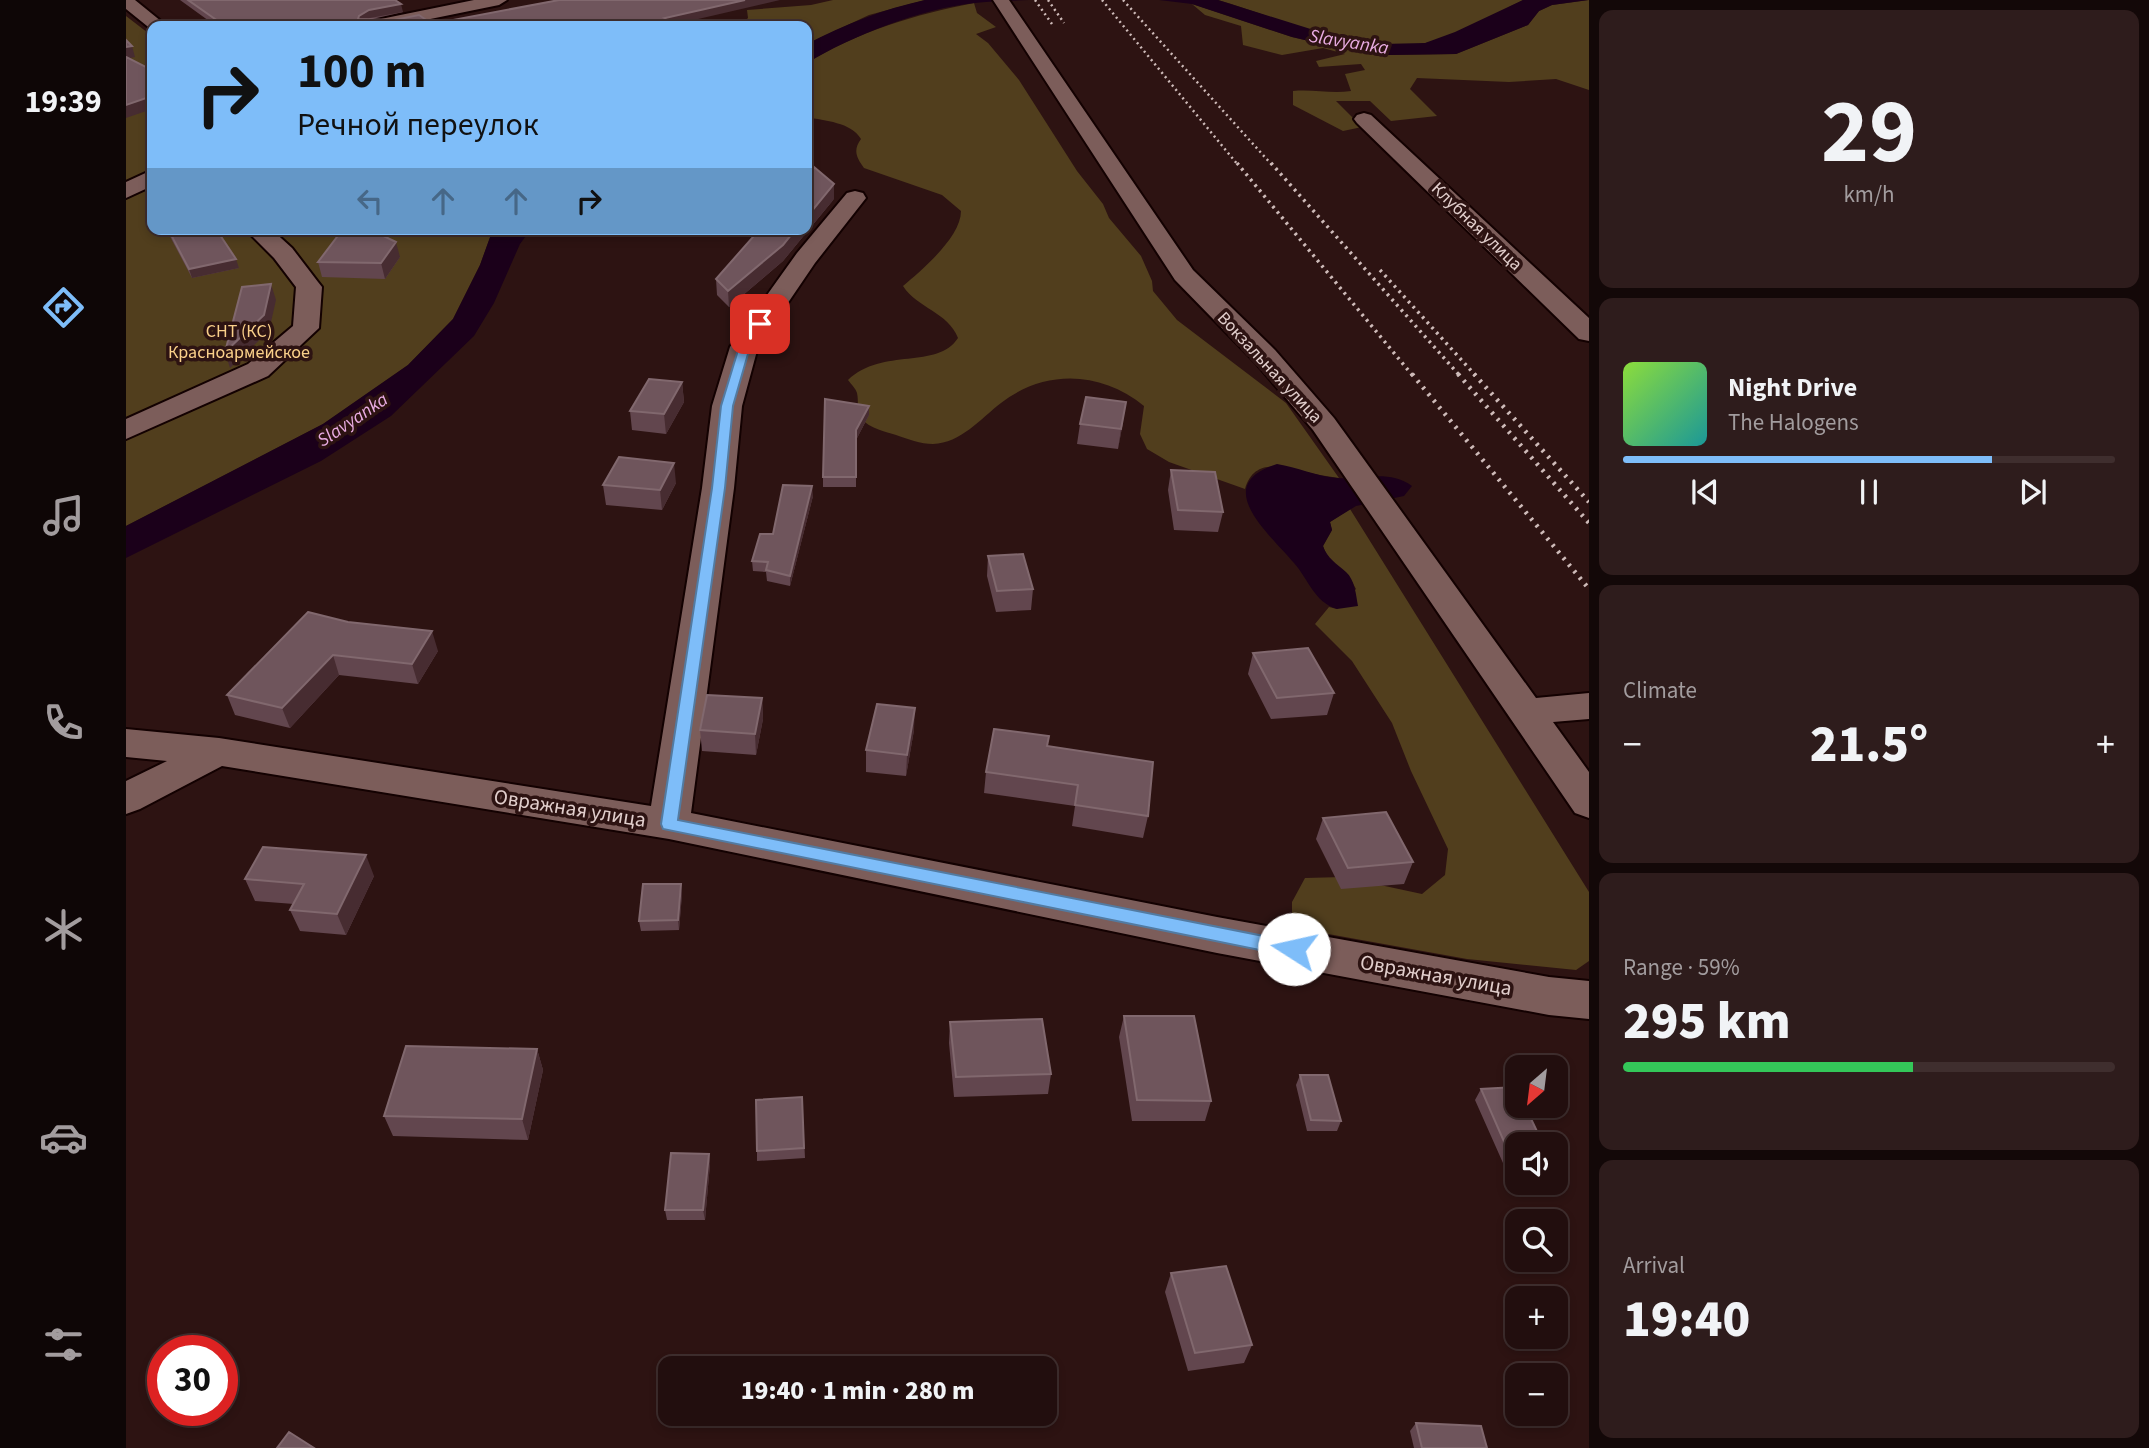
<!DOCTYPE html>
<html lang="en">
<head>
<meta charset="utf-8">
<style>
	:root { --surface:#220e0e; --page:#2e1c1c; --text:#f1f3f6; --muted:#a29c9e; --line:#3f2e2e; --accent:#7ebdf9 }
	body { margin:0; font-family:"Source Sans 3",sans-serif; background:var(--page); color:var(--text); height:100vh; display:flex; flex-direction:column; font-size:26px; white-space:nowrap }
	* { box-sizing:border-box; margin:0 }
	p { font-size:23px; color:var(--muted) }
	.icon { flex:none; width:38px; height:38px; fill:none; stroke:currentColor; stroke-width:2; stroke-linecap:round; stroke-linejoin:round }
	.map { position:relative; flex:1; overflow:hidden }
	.drawer { display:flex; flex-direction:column; gap:10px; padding:10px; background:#130808; width:560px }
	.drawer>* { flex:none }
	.banner { position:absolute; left:21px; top:21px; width:665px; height:214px; border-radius:14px; box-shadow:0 4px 10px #0003,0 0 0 2px var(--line); background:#7ebdf9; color:#111; overflow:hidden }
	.needle { width:46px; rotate:208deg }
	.tools { position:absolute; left:1379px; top:1055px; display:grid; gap:14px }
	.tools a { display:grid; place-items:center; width:63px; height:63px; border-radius:14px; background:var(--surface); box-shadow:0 4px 10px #0003,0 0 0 2px var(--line); font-size:35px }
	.speed { position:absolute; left:21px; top:1335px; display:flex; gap:14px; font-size:35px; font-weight:700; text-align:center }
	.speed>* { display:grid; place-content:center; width:91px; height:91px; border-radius:50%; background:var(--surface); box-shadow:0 4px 10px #0003,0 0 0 2px var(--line); line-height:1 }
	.speed .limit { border:10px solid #d22; background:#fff; color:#111 }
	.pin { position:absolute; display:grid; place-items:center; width:60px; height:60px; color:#fff; margin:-30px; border-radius:14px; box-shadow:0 4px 10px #0006 }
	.me { position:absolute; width:77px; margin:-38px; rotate:280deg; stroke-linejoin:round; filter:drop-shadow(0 0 5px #0008) }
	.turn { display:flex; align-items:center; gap:24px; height:147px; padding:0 35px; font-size:32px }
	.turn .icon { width:91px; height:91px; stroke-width:2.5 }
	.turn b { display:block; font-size:49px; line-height:60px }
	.lanes { display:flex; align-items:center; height:66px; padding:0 35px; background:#0003; justify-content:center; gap:35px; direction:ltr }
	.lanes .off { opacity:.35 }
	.big { font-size:52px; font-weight:800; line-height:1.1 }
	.drawer .card { flex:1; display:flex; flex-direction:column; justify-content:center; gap:10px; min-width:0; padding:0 24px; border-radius:14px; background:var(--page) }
	.drawer .dial { align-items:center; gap:0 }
	.dial b { font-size:91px; line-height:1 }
	.song { display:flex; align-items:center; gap:21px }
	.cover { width:84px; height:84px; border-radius:10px; background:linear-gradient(135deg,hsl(90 70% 55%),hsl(180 70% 35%)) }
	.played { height:7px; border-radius:4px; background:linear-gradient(90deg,var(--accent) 75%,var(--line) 75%) }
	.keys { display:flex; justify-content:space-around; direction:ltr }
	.heat { display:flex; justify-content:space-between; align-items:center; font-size:38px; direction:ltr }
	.charge { height:10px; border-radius:5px; background:linear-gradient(90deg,#34c759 59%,var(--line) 0) }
	.trip { position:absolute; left:532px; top:1356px; width:399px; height:70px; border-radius:14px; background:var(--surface); box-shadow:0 4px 10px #0003,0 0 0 2px var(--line); font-weight:800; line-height:70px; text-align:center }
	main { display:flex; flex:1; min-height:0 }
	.tab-bar { display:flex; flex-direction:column; width:126px; justify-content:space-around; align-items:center; background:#0e0606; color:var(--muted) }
	.tab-bar .icon { width:49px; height:49px }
	.tab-bar .active { color:var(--accent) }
	.tab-bar b { font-size:32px; color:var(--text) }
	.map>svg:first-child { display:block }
</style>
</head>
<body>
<main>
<nav class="tab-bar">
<b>19:39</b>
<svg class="icon active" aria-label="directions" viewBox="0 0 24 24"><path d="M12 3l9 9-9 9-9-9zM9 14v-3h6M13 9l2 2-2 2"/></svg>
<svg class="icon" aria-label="music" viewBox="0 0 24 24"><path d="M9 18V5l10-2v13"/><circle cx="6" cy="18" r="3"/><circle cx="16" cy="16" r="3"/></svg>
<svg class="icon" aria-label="phone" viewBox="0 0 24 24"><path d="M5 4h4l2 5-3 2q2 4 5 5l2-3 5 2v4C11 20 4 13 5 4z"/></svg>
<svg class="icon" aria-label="climate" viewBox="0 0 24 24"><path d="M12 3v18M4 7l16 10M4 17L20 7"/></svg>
<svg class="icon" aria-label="car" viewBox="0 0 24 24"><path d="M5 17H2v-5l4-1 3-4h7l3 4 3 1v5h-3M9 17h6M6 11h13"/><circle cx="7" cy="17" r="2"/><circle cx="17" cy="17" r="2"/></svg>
<svg class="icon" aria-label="filters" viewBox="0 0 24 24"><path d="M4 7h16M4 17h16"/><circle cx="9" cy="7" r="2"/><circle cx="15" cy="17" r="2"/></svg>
</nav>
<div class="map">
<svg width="1463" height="1448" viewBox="0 0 1463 1448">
	<rect width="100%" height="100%" fill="#2d1312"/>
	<path fill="#513e1d" d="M 707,0 L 799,0 L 743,15 L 681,44 L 681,26 L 614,26 L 622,18 L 621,10 L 685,5 Z
		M 1092,0 L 1397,0 C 1367,15 1333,36 1300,43 C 1229,56 1158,19 1092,0 Z
		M 1463,0 L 1463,90 L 1430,79 L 1383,82 L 1291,78 L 1284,89 L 1311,116 L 1265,121 L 1244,101 L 1210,101 L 1236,127 L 1217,131 L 1167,105 L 1167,91 C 1187,89 1205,94 1225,91 L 1219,74 L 1239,70 L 1235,64 L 1193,67 L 1190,61 L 1219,54 L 1197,48 L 1156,55 L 1117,45 L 1115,26 L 1079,15 L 1066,4 L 1166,37 L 1213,48 L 1263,55 L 1330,54 L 1402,25 L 1413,11 L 1426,5 Z
		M 848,3 L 851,13 L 870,27 L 850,34 L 862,43 L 893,80 L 951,171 L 977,204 L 983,218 L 1015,256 L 1026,281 L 1027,291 L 1051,320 L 1160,403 L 1213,478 C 1202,476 1191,475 1180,472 C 1157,467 1128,457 1119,489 L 1043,462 L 1021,449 L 1014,434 L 1018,406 C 975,371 919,369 875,403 C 854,419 835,443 807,444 C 795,444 781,439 770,435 C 760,432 743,428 736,419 C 730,411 733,402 731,393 C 730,389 725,384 722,380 C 757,347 811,370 832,338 C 822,312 791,308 777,286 C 796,270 835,237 835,211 L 816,195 L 738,168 C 730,157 727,150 735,139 C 725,122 699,121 681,117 L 681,63 C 731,32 790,14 848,3 Z
		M 0,16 L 26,36 L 26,229 L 367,229 L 354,265 L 327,319 L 282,365 L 197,424 L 0,526 Z
		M 1224,509 L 1463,892 L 1463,961 L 1450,970 L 1341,959 L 1191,932 L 1166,923 L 1166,902 L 1179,878 L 1217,877 L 1296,894 L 1319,875 L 1322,849 L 1285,771 L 1266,723 L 1226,661 L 1189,624 L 1203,607 L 1211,609 L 1230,589 C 1221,570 1202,564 1197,546 L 1206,530 L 1204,522 Z"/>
	<path fill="#1b001a" d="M 799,0 L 903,0 C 885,1 867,1 849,3 C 797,8 725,36 681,63 L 681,44 C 719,24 758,9 799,0 Z
		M 1033,0 L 1092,0 L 1210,37 L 1255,44 L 1299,43 L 1329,32 L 1397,0 L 1462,0 L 1426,5 L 1413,11 L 1402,25 L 1330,54 L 1263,55 L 1213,48 L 1166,37 L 1066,4 Z
		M 367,229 L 405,229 L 394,244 L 368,303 L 348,336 L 265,416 L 195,461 L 0,558 L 0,526 L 197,424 L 282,365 L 327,319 L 354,265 Z
		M 1151,464 C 1171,467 1190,476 1211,478 C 1236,480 1263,469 1286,486 L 1278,496 L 1230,506 L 1204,522 L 1206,530 L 1197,546 C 1201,558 1211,564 1220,572 C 1229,580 1230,595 1232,606 L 1211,609 C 1188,602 1183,580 1168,563 C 1144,534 1083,485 1151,464 Z"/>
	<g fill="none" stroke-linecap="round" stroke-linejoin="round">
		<defs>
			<path id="minor" d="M 0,0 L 9,0 L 41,26 L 26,26 L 26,30 L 0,9 Z
				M 348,0 L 381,0 L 373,5 L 270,26 L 236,26 L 245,21 Z
				M 1238,113 L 1245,115 L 1463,318 L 1463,341 L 1453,339 L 1231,123 L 1228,119 L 1231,115 Z
				M 26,170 L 26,186 L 0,198 L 0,182 Z
				M 729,191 L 737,193 L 740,198 L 689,263 L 632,347 L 616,406 L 608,488 L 565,813 L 1091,917 L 1423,977 L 1463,981 L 1463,1019 L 1423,1015 L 1091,953 L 543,839 L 96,766 L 14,809 L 0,814 L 0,781 L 41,761 L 0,757 L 0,729 L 93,738 L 525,806 L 576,488 L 586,406 L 604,347 L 671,253 L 721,193 Z
				M 119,229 L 145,229 L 166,248 L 192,282 L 196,287 L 193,328 L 142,376 L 0,439 L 0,419 L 122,364 L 167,326 L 170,287 L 148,258 Z"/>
			<path id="tertiary" d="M 867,0 L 883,0 L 1067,270 L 1149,350 L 1208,418 L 1410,698 L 1463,693 L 1463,719 L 1427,722 L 1463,772 L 1463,818 L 1449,813 L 1187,430 L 1129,362 L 1049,280 Z"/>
		</defs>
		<use href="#minor" stroke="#130101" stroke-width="4"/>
		<use href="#tertiary" stroke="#130101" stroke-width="4"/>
		<use href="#minor" fill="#7c5d5a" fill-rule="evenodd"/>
		<use href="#tertiary" fill="#7c5d5a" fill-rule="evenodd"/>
		<path stroke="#cebbb9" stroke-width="2.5" stroke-dasharray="2 3.5" stroke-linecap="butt" d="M 909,0 L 926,24
			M 922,0 L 938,23
			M 976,0 L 1112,165
			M 997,0 L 1146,165"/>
		<path stroke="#cebbb9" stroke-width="3.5" stroke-dasharray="2.5 4.5" stroke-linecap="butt" d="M 1111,163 L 1287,376
			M 1145,163 L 1334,376
			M 1254,270 L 1350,376"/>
		<path stroke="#cebbb9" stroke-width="4.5" stroke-dasharray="2.5 6" stroke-linecap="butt" d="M 1286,374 L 1463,589
			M 1332,374 L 1463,523
			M 1348,374 L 1463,502"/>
	</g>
	<path fill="#62464e" d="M 54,0 L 269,0 L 277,12 L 242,20 L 306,24 L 552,24 L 558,26 L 90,26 Z
		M 708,199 L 657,261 L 603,307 L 591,295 L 590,279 Z
		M 40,229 L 90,229 L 113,268 L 66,278 Z
		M 274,257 L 259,279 L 196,277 L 192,262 Z
		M 556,382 L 558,402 L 540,434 L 506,430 L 504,411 Z
		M 743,406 L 743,415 L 730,440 L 730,487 L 697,487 L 697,477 Z
		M 997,422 L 992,449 L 951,444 L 954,424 Z
		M 1045,470 L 1097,512 L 1092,532 L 1048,530 L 1042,490 Z
		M 550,483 L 536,510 L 480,505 L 477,485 Z
		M 687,496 L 664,586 L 641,581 L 640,572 L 627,571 L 626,561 L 647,534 Z
		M 862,556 L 907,589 L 905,610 L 870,612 L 861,576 Z
		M 182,612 L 312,651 L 292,684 L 213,675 L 164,728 L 109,715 L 101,695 Z
		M 1127,653 L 1208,693 L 1201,715 L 1145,719 L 1122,674 Z
		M 636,698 L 637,719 L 630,755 L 576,751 L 574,730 Z
		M 788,730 L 780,776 L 740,772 L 740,750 Z
		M 921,746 L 1022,816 L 1017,838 L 946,826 L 949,806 L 858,793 L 860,772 Z
		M 1197,818 L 1287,862 L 1278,884 L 1215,889 L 1190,839 Z
		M 248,876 L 220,935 L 174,931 L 164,910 L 168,904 L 129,901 L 119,879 Z
		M 556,894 L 553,930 L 515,931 L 513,921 Z
		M 998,1016 L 1085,1101 L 1079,1121 L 1006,1121 L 993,1037 Z
		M 824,1022 L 925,1074 L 922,1094 L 828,1097 L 823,1043 Z
		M 411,1049 L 417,1070 L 402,1140 L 267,1136 L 258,1116 Z
		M 1174,1075 L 1215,1121 L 1211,1131 L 1181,1131 L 1170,1085 Z
		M 1355,1089 L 1391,1144 L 1391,1162 L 1377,1163 L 1349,1100 Z
		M 676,1097 L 679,1158 L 631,1161 L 631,1151 Z
		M 583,1154 L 584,1164 L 579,1220 L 541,1220 L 539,1210 Z
		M 1045,1273 L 1126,1345 L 1118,1363 L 1062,1371 L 1039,1292 Z
		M 1290,1423 L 1361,1448 L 1288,1448 L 1284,1431 Z"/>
	<path fill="#472c31" d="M 619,0 L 654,0 L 542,26 L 539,18 Z
		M 275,4 L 277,12 L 244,18 L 235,24 L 232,19 L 233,16 L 243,10 Z
		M 6,46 L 9,57 L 0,59 L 0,47 Z
		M 26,96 L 26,109 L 0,118 L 0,105 Z
		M 708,184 L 708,199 L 657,261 L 603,307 L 602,291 L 670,229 L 681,229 L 681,217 Z
		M 270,242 L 274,257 L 259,279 L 255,263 Z
		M 110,259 L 113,268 L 66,278 L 63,269 Z
		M 145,284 L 150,300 L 143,331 L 104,368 L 99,352 Z
		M 556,382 L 558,402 L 540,434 L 538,414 Z
		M 1000,402 L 997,422 L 992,449 L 995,429 Z
		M 743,406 L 743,415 L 730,440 L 730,430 Z
		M 548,463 L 550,483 L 536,510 L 534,490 Z
		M 686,486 L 687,496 L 664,586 L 664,576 Z
		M 306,631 L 312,651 L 292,684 L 286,664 Z
		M 207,655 L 213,675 L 164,728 L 156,708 Z
		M 636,698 L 637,719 L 630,755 L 629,734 Z
		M 789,708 L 788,730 L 780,776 L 781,755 Z
		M 240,855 L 248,876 L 220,935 L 211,914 Z
		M 555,884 L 556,894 L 553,930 L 552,920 Z
		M 411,1049 L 417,1070 L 402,1140 L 396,1119 Z
		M 583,1154 L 584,1164 L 579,1220 L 577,1210 Z"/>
	<path fill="#6f555c" stroke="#81686e" stroke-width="2" d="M 62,0 L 269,0 L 275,4 L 243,10 L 233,16 L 232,19 L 268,20 L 293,15 L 306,24 L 433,0 L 619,0 L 539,18 L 558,26 L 99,26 Z
		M 0,40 L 6,46 L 0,47 Z
		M 0,57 L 26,70 L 26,96 L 0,105 Z
		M 688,167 L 708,184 L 681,217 L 681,176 Z
		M 42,229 L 90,229 L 110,259 L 63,269 Z
		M 217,229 L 243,229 L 270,242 L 255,263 L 192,262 Z
		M 634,229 L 670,229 L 657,245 L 602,291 L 590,279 Z
		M 145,284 L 138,315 L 99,352 L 116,287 Z
		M 523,379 L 556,382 L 538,414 L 504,411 Z
		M 960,397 L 1000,402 L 995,429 L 954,424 Z
		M 699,399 L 743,406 L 730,430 L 730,477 L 697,477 Z
		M 493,457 L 548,463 L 534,490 L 477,485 Z
		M 1045,470 L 1089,472 L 1097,512 L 1052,510 Z
		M 657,485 L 686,486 L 664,576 L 640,570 L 642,562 L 626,561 L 634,534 L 647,534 Z
		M 897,554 L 907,589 L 871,591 L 862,556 Z
		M 182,612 L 222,622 L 306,631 L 286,664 L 207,655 L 156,708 L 101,695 Z
		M 1182,648 L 1208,693 L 1151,698 L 1127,653 Z
		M 581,695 L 636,698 L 629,734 L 574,730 Z
		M 751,704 L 789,708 L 781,755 L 740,750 Z
		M 868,729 L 923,736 L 921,746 L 1027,762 L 1022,816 L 949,805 L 952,785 L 860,772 Z
		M 1260,812 L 1287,862 L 1222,868 L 1197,818 Z
		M 137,847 L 240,855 L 211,914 L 164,910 L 178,884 L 119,879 Z
		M 517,884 L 555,884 L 552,920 L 513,921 Z
		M 998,1016 L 1068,1016 L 1085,1101 L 1011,1100 Z
		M 916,1019 L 925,1074 L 830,1077 L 824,1022 Z
		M 280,1046 L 411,1049 L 396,1119 L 258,1116 Z
		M 1174,1075 L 1202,1075 L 1215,1121 L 1185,1120 Z
		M 1390,1087 L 1391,1090 L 1391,1106 L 1399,1106 L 1417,1144 L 1391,1144 L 1391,1153 L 1383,1153 L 1355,1089 Z
		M 676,1097 L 678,1148 L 631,1151 L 630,1100 Z
		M 545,1153 L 583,1154 L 577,1210 L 539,1210 Z
		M 1100,1266 L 1126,1345 L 1069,1353 L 1045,1273 Z
		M 1290,1423 L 1355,1426 L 1361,1448 L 1296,1448 Z
		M 163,1432 L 188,1448 L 151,1448 Z"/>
	<path fill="#7ebdf9" stroke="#527ba2" stroke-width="2" d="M 630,322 L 639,324 L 624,347 L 607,406 L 599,488 L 552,820 L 1168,942 L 1174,944 L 1177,949 L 1174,954 L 1168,957 L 537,829 L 535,824 L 586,488 L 595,406 L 613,347 Z"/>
	<g text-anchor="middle" stroke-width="7" stroke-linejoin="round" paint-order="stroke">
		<g font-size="18" fill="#e1cecc" stroke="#2d1312">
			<text transform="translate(1351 226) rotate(44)" y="6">Клубная улица</text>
			<text transform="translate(1144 367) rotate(47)" y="6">Вокзальная улица</text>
		</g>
		<g font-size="18" fill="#fad08a" stroke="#2d1312">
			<text x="113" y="337">СНТ (КС)<tspan x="113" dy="21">Красноармейское</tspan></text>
		</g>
		<g font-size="19" font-style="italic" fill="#e9ace2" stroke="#2d1312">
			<text transform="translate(1223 41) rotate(9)" y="7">Slavyanka</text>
			<text transform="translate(226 419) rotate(-34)" y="7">Slavyanka</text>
		</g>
		<g font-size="21" fill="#e1cecc" stroke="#2d1312">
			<text transform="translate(444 808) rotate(9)" y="7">Овражная улица</text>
			<text transform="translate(1310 975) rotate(10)" y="7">Овражная улица</text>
		</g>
	</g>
</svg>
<div class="tools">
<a><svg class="needle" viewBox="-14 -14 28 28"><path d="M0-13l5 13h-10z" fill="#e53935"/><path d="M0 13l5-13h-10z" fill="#a29c9e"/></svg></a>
<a><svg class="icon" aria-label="sound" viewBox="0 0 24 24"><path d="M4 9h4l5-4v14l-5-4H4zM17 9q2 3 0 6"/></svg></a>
<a><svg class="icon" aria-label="search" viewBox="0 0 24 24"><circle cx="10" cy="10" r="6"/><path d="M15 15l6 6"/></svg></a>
<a>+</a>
<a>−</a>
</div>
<div class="speed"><div class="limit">30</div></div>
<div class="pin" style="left:634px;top:324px;background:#d93025"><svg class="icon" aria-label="arrive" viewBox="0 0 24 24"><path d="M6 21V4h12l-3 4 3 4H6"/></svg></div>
<svg class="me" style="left:1168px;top:949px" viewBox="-20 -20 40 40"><circle r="19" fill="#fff"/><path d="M0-13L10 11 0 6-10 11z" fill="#7ebdf9"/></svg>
<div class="trip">19:40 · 1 min · 280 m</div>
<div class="banner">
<div class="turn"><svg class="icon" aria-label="right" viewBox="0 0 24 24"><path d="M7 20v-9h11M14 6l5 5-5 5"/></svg><div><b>100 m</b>Речной переулок</div></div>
<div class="lanes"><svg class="icon off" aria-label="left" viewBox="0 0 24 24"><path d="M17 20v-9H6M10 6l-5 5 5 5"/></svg><svg class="icon off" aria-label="ahead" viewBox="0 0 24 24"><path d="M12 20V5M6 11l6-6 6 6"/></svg><svg class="icon off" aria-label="ahead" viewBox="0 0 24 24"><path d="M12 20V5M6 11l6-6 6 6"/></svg><svg class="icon" aria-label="right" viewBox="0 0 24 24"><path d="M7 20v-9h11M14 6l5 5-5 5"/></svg></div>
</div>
</div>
<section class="drawer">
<div class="card dial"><b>29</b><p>km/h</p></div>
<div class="card">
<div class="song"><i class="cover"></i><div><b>Night Drive</b><p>The Halogens</p></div></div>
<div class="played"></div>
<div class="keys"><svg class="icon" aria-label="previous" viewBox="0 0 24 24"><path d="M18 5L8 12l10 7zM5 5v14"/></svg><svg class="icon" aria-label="pause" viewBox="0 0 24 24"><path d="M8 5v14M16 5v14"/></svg><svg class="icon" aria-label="next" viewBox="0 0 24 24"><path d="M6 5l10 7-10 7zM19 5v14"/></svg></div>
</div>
<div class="card"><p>Climate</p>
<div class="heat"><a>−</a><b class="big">21.5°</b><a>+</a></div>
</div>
<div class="card"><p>Range · 59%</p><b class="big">295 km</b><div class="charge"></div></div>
<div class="card"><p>Arrival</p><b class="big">19:40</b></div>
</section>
</main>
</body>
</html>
